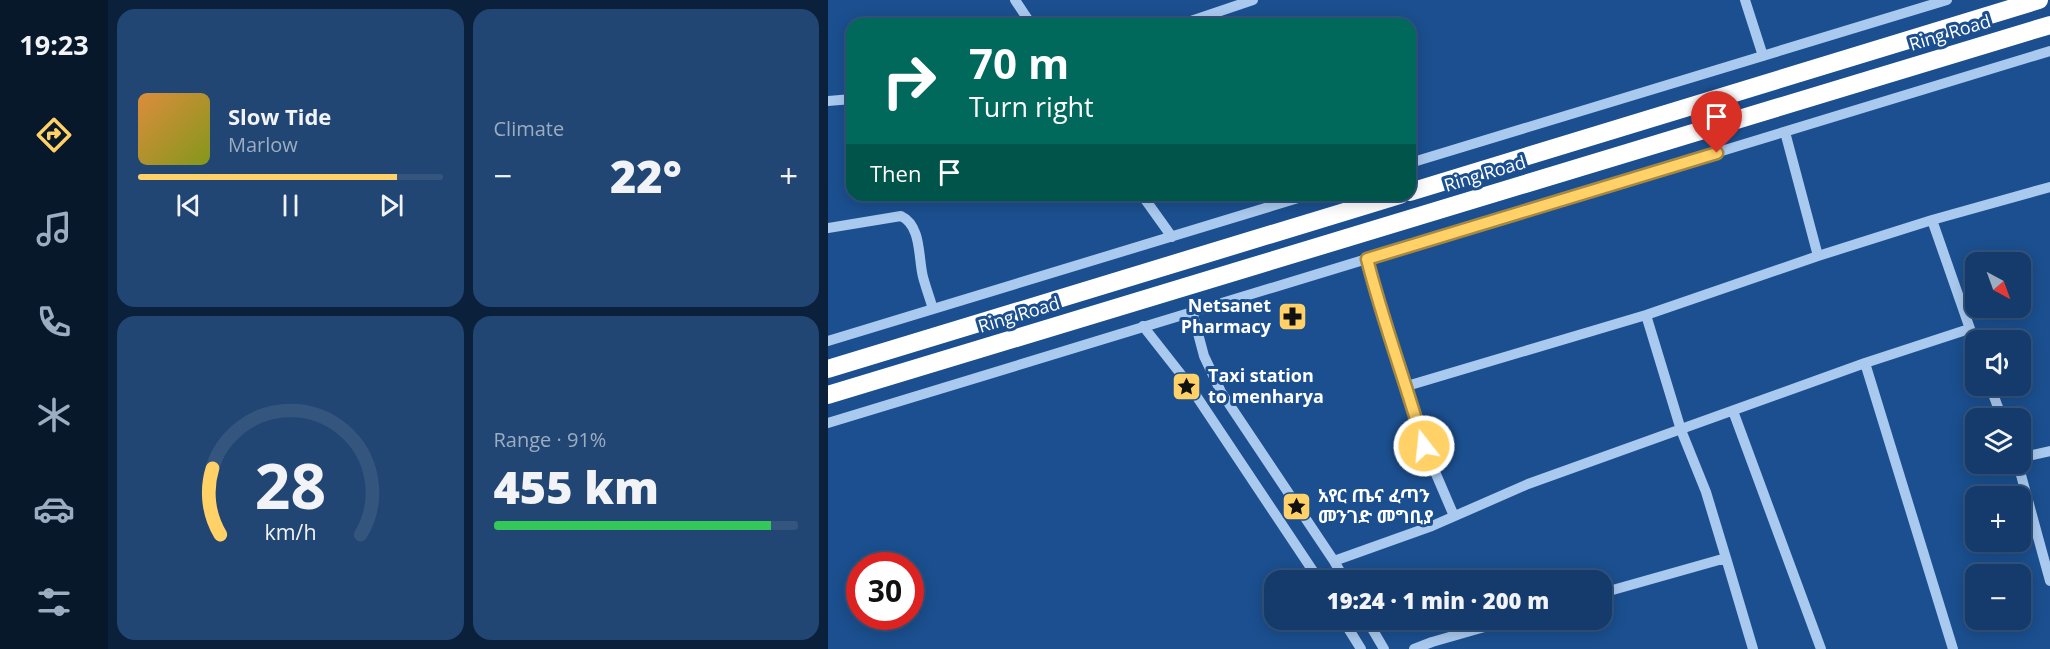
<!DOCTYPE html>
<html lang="en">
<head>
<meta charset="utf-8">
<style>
	:root { --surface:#143b6b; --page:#214673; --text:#f1f3f6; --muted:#9dadc1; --line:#33557e; --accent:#ffd166 }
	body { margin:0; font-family:"Open Sans","Noto Sans Ethiopic",sans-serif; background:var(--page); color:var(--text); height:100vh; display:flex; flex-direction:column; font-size:22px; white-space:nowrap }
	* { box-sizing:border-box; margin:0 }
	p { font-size:20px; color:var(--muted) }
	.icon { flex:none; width:33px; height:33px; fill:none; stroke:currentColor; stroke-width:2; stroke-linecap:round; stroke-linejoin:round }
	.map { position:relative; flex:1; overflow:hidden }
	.panel { display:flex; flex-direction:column; gap:9px; padding:9px; background:#0b203b; width:720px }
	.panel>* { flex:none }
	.top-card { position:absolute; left:18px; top:18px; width:570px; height:183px; border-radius:18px; box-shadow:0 3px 15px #0003,0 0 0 2px var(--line); background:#00695c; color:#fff; overflow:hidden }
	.needle { width:39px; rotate:139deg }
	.buttons { position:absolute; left:1137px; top:252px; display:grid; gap:12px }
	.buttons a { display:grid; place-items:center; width:66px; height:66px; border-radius:12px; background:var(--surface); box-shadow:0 3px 15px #0003,0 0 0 2px var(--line); font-size:30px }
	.speed { position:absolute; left:18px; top:552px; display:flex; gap:12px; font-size:30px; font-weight:700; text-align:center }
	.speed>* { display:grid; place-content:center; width:78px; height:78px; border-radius:50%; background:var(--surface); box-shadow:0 3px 15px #0003,0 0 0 2px var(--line); line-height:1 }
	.speed .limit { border:9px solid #d22; background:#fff; color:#111 }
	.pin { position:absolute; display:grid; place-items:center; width:51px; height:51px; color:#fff; margin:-62px -26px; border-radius:50% 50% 50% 0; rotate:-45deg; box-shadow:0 0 6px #0007 }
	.pin .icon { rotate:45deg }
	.me { position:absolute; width:66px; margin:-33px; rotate:344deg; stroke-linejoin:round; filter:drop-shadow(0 0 4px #0008) }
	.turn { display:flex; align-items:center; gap:21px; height:126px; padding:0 24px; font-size:27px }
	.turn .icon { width:78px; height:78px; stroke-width:2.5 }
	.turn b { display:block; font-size:42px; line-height:51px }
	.then { display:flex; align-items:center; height:57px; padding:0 24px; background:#0003; gap:12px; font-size:22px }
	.big { font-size:45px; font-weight:800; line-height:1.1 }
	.panel .tile { flex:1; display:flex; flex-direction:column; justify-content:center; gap:9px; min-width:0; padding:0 21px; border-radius:18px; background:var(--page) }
	.panel .dial { align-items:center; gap:0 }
	.dial svg { height:156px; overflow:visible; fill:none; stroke:var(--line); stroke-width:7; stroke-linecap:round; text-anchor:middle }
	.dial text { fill:var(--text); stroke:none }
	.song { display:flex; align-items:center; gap:18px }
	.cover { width:72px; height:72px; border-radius:9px; background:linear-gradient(135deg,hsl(30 70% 55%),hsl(70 70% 35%)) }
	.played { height:6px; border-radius:3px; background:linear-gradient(90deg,var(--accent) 85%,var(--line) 85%) }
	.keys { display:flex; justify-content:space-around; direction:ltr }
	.heat { display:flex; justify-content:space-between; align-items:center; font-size:33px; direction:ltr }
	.charge { height:9px; border-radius:4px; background:linear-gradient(90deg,#34c759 91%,var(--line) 0) }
	.panel .tiles { flex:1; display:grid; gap:9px; grid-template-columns:repeat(2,1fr) }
	.trip { position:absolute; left:436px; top:570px; width:348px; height:60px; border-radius:18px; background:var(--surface); box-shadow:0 3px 15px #0003,0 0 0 2px var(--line); font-weight:800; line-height:60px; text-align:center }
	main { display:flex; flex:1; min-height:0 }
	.tab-bar { display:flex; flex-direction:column; width:108px; justify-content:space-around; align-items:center; background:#08182b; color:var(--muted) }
	.tab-bar .icon { width:42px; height:42px }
	.tab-bar .active { color:var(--accent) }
	.tab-bar b { font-size:27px; color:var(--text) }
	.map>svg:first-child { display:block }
</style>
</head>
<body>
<main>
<nav class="tab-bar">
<b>19:23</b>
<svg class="icon active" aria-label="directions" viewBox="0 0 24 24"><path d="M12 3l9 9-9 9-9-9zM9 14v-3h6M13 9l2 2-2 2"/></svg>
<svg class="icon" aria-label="music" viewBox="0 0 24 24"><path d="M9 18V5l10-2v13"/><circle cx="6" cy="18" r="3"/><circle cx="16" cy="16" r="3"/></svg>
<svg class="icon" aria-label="phone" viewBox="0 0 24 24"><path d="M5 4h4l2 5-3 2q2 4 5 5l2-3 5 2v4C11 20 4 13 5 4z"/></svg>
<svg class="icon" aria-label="climate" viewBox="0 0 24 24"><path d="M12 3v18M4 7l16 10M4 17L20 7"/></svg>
<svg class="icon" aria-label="car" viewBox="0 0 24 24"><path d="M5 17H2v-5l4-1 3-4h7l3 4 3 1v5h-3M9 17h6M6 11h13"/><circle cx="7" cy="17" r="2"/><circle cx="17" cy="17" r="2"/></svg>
<svg class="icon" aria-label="filters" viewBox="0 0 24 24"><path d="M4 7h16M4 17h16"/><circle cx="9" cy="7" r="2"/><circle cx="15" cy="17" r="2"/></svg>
</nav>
<section class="panel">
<div class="tiles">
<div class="tile">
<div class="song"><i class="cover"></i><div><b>Slow Tide</b><p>Marlow</p></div></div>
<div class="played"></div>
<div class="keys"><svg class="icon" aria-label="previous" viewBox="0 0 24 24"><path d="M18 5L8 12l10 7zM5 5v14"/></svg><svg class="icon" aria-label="pause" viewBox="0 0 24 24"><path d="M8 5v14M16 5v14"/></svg><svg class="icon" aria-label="next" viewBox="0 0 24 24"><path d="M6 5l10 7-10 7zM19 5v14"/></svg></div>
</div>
<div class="tile"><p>Climate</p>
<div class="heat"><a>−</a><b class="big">22°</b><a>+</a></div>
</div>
<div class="tile dial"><svg viewBox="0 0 100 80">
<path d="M14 69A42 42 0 1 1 86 69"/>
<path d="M14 69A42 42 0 0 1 10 35" stroke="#ffd166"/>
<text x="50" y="56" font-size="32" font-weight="700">28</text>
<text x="50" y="72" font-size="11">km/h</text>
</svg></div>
<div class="tile"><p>Range · 91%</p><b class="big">455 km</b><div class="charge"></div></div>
</div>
</section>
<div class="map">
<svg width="1222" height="649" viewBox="0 0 1222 649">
	<rect width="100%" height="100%" fill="#1b4f8f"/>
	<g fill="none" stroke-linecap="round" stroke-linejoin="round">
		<path stroke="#a9c9ee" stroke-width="10" d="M 187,0 L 203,24
			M 917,0 L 935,56
			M 354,24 L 425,0
			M 0,101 L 24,99
			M 957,132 L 990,256
			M 582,163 L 1119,0
			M 314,195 L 344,237
			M 0,228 L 73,216 C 94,226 90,258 95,277 C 98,288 102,299 105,309
			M 539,259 L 549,300 L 579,386
			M 364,311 L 376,356 L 393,392 L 506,561 L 517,580
			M 818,315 L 853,430 L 878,492 L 898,558
			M 315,326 L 359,382 L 491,580
			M 0,341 L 480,195
			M 1148,346 L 1104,220 L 1222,187
			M 1037,363 L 1125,649
			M 1162,386 L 1174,418
			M 905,411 L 993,649
			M 0,423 L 1222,51
			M 1192,458 L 1222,451
			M 1190,464 L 1222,581
			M 626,516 L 596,446 L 579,386 L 818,315 L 990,256 L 1104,220
			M 506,561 L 604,526 L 700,484 L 1037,363 L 1141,329
			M 774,593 L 898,558 L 925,649
			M 515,620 L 533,649
			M 539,620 L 556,649
			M 586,649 L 604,642 L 681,620"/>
		<path stroke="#fff" stroke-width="18" d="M 582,192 L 1211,0
			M 0,369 L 572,195
			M 0,395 L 1222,25"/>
	</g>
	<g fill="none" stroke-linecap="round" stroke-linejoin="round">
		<defs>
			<path id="route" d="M 596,446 C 578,383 555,322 539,259 L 889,153"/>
		</defs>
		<use href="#route" stroke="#a68842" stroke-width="15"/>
		<use href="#route" stroke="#ffd166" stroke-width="10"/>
	</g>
	<defs>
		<symbol id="pharmacy-square" viewBox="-11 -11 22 22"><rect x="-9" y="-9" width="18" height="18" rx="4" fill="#ffd166" stroke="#1b4f8f"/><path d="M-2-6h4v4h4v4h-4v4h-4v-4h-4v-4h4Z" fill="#111"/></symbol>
		<symbol id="sight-square" viewBox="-11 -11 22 22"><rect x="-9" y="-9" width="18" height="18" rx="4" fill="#ffd166" stroke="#1b4f8f"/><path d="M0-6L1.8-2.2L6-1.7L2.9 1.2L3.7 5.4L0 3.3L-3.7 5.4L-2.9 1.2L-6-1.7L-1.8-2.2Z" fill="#111"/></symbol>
	</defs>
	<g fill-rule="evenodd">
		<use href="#pharmacy-square" x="448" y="300" width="33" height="33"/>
		<use href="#sight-square" x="342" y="370" width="33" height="33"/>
		<use href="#sight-square" x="452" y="490" width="33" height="33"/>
	</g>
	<g text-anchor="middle" stroke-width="6" stroke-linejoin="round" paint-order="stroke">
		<g font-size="18" fill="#fff" stroke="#1b4f8f">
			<text transform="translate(1122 33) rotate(-17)" y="6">Ring Road</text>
			<text transform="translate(657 174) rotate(-17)" y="6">Ring Road</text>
			<text transform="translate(191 315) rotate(-17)" y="6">Ring Road</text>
		</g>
		<g font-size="18" font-weight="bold" fill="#fff" stroke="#1b4f8f" text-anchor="start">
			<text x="443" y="312" text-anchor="end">Netsanet<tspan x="443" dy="21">Pharmacy</tspan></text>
			<text x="380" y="382">Taxi station<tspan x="380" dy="21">to menharya</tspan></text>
			<text x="490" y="502">አየር ጤና ፈጣን<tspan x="490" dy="21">መንገድ መግቢያ</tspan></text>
		</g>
	</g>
</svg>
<div class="buttons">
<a><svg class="needle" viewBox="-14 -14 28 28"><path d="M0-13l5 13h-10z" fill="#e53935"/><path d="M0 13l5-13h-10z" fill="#9dadc1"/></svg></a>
<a><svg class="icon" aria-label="sound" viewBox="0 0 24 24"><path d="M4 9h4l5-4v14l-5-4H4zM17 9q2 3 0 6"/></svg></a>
<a><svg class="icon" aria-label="layers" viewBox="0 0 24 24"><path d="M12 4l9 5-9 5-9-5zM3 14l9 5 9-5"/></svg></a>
<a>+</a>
<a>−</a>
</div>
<div class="speed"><div class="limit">30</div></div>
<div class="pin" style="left:889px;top:153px;background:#d93025"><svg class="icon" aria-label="arrive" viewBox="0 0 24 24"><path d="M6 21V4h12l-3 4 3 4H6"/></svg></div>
<svg class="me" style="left:596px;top:446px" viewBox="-20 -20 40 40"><circle r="17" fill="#ffd166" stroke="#fff" stroke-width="3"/><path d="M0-11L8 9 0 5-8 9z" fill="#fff"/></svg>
<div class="trip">19:24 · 1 min · 200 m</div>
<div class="top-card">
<div class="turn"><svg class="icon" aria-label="right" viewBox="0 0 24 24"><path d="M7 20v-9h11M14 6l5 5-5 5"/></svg><div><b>70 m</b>Turn right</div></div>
<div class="then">Then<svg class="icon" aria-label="arrive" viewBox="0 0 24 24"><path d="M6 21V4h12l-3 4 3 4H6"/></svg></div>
</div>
</div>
</main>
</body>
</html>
